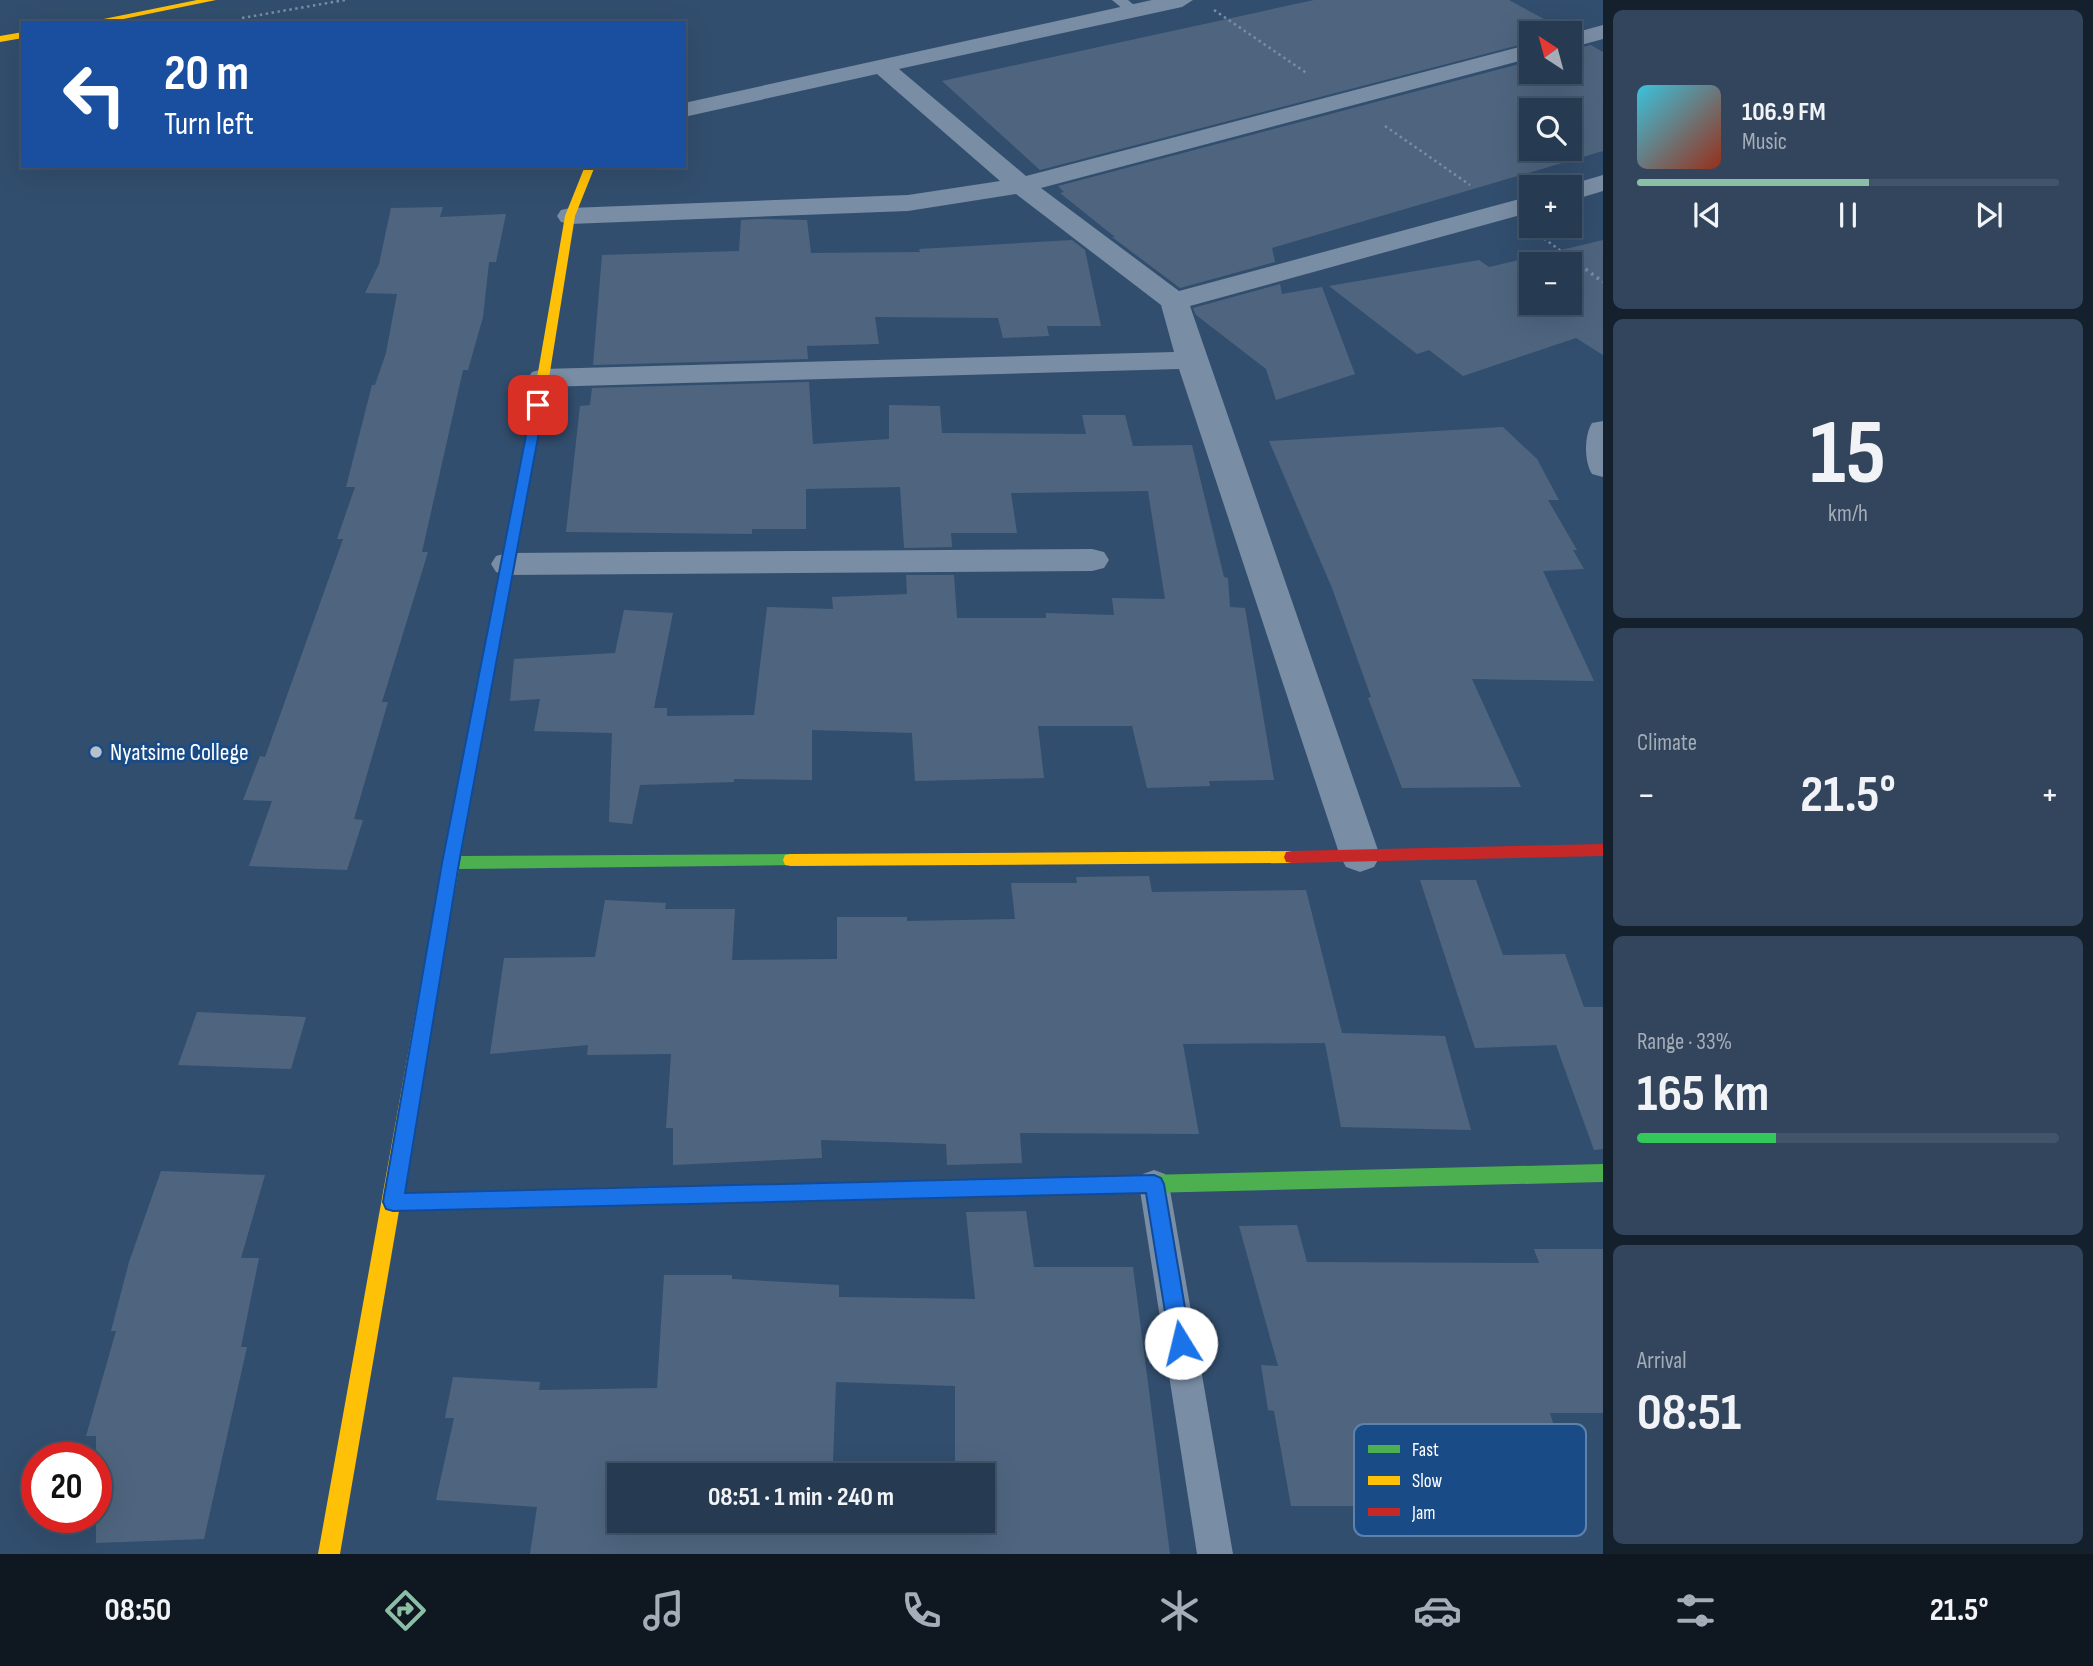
<!DOCTYPE html>
<html lang="en">
<head>
<meta charset="utf-8">
<style>
	:root { --surface:#263a52; --page:#32455c; --text:#f1f3f6; --muted:#a4adb8; --line:#425469; --accent:#8abfa5 }
	body { margin:0; font-family:"Sofia Sans Condensed",sans-serif; background:var(--page); color:var(--text); height:100vh; display:flex; flex-direction:column; font-size:26px; white-space:nowrap }
	* { box-sizing:border-box; margin:0 }
	p { font-size:23px; color:var(--muted) }
	.icon { flex:none; width:38px; height:38px; fill:none; stroke:currentColor; stroke-width:2; stroke-linecap:round; stroke-linejoin:round }
	.map { position:relative; flex:1; overflow:hidden }
	.drawer { display:flex; flex-direction:column; gap:10px; padding:10px; background:#15202d; width:490px }
	.drawer>* { flex:none }
	.banner { position:absolute; left:21px; top:21px; width:665px; height:147px; border-radius:0px; box-shadow:0 7px 28px #0002,0 0 0 2px var(--line); background:#1a4fa0; color:#fff; overflow:hidden }
	.needle { width:46px; rotate:324deg }
	.tools { position:absolute; left:1519px; top:21px; display:grid; gap:14px }
	.tools a { display:grid; place-items:center; width:63px; height:63px; border-radius:0px; background:var(--surface); box-shadow:0 7px 28px #0002,0 0 0 2px var(--line); font-size:35px }
	.speed { position:absolute; left:21px; top:1442px; display:flex; gap:14px; font-size:35px; font-weight:700; text-align:center }
	.speed>* { display:grid; place-content:center; width:91px; height:91px; border-radius:50%; background:var(--surface); box-shadow:0 7px 28px #0002,0 0 0 2px var(--line); line-height:1 }
	.speed .limit { border:10px solid #d22; background:#fff; color:#111 }
	.pin { position:absolute; display:grid; place-items:center; width:60px; height:60px; color:#fff; margin:-30px; border-radius:14px; box-shadow:0 4px 10px #0006 }
	.me { position:absolute; width:77px; margin:-38px; rotate:351deg; stroke-linejoin:round; filter:drop-shadow(0 0 5px #0008) }
	.turn { display:flex; align-items:center; gap:24px; height:147px; padding:0 28px; font-size:32px }
	.turn .icon { width:91px; height:91px; stroke-width:2.5 }
	.turn b { display:block; font-size:49px; line-height:60px }
	.big { font-size:52px; font-weight:700; line-height:1.1 }
	.drawer .card { flex:1; display:flex; flex-direction:column; justify-content:center; gap:10px; min-width:0; padding:0 24px; border-radius:10px; background:var(--page) }
	.drawer .dial { align-items:center; gap:0 }
	.dial b { font-size:91px; line-height:1 }
	.song { display:flex; align-items:center; gap:21px }
	.cover { width:84px; height:84px; border-radius:10px; background:linear-gradient(135deg,hsl(190 70% 55%),hsl(10 70% 35%)) }
	.played { height:7px; border-radius:4px; background:linear-gradient(90deg,var(--accent) 55%,var(--line) 55%) }
	.keys { display:flex; justify-content:space-around; direction:ltr }
	.heat { display:flex; justify-content:space-between; align-items:center; font-size:38px; direction:ltr }
	.charge { height:10px; border-radius:5px; background:linear-gradient(90deg,#34c759 33%,var(--line) 0) }
	.trip { position:absolute; left:607px; top:1463px; width:388px; height:70px; border-radius:0px; background:var(--surface); box-shadow:0 7px 28px #0002,0 0 0 2px var(--line); font-weight:700; line-height:70px; text-align:center }
	.menu { display:flex; height:112px; justify-content:space-around; align-items:center; background:#0f1721; color:var(--muted) }
	.menu .icon { width:49px; height:49px }
	.menu .current { color:var(--accent) }
	.menu b { font-size:32px; color:var(--text) }
	main { display:flex; flex:1; min-height:0 }
	.map>svg:first-child { display:block }
</style>
</head>
<body>
<main>
<div class="map">
<svg width="1603" height="1554" viewBox="0 0 1603 1554">
	<rect width="100%" height="100%" fill="#324e6e"/>
	<path fill="#4f657f" fill-rule="evenodd" d="M 1314,0 L 1509,0 L 1568,32 L 1531,33 L 1531,42 L 1040,170 L 942,81 Z
		M 1591,45 L 1603,52 L 1603,151 L 1272,248 L 1275,262 L 1180,288 L 1112,237 L 1115,237 L 1060,193 L 1064,192 L 1058,186 L 1531,61 L 1531,72 L 1570,72 L 1570,50 ZM 1531,110 L 1570,110 L 1570,149 L 1531,149 Z
		M 443,207 L 440,217 L 506,214 L 496,262 L 489,262 L 483,317 L 468,370 L 463,370 L 422,552 L 428,552 L 382,702 L 388,702 L 354,819 L 363,820 L 347,870 L 249,866 L 272,801 L 243,800 L 260,756 L 265,757 L 343,539 L 337,539 L 355,487 L 346,487 L 372,385 L 375,385 L 386,353 L 397,294 L 365,293 L 379,264 L 391,208 Z
		M 757,219 L 807,220 L 811,253 L 920,252 L 919,249 L 1072,240 L 1085,250 L 1101,326 L 1047,326 L 1049,336 L 1003,338 L 998,318 L 875,317 L 879,344 L 807,346 L 808,359 L 593,365 L 602,255 L 739,251 L 741,220 Z
		M 1603,240 L 1603,355 L 1576,338 L 1463,376 L 1429,350 L 1417,354 L 1329,286 L 1479,260 L 1489,267 ZM 1531,264 L 1570,264 L 1570,303 L 1531,303 Z
		M 1280,284 L 1282,294 L 1322,287 L 1355,374 L 1276,400 L 1266,369 L 1196,315 L 1193,308 Z
		M 809,382 L 813,444 L 889,439 L 889,405 L 940,406 L 942,433 L 1086,434 L 1082,415 L 1125,415 L 1133,446 L 1192,445 L 1224,577 L 1228,578 L 1230,607 L 1245,608 L 1274,780 L 1209,781 L 1210,786 L 1147,788 L 1132,726 L 1038,726 L 1044,778 L 915,781 L 912,733 L 812,730 L 812,780 L 734,779 L 734,782 L 640,785 L 632,824 L 609,822 L 612,733 L 534,731 L 540,699 L 510,701 L 514,659 L 615,653 L 624,610 L 673,613 L 654,708 L 667,708 L 667,716 L 754,715 L 767,607 L 833,609 L 832,597 L 907,594 L 906,575 L 954,575 L 957,618 L 1046,618 L 1046,613 L 1114,615 L 1112,598 L 1165,599 L 1148,491 L 1011,493 L 1017,533 L 951,533 L 952,547 L 904,548 L 900,487 L 806,489 L 806,529 L 752,529 L 752,534 L 566,532 L 580,406 L 590,405 L 592,388 Z
		M 1503,427 L 1537,459 L 1559,500 L 1548,500 L 1577,550 L 1573,550 L 1584,569 L 1543,571 L 1594,681 L 1472,679 L 1521,787 L 1402,788 L 1368,698 L 1371,697 L 1332,588 L 1269,441 Z
		M 1149,876 L 1152,892 L 1306,890 L 1342,1033 L 1445,1036 L 1471,1130 L 1341,1127 L 1325,1043 L 1183,1044 L 1199,1134 L 1020,1133 L 1022,1163 L 947,1165 L 946,1144 L 821,1140 L 822,1158 L 673,1165 L 673,1128 L 666,1128 L 671,1054 L 587,1055 L 588,1045 L 490,1054 L 504,958 L 595,957 L 605,900 L 666,903 L 665,909 L 735,909 L 732,960 L 837,959 L 837,917 L 907,917 L 907,921 L 1015,919 L 1011,883 L 1077,883 L 1076,877 Z
		M 1420,880 L 1476,880 L 1503,955 L 1565,954 L 1584,1007 L 1603,1007 L 1603,1149 L 1594,1150 L 1556,1045 L 1475,1048 Z
		M 197,1012 L 306,1017 L 291,1069 L 178,1065 Z
		M 161,1171 L 265,1175 L 241,1258 L 259,1258 L 241,1347 L 247,1347 L 204,1539 L 96,1543 L 96,1436 L 86,1436 L 116,1331 L 111,1331 L 129,1262 Z
		M 1026,1211 L 1034,1267 L 1133,1267 L 1170,1554 L 530,1554 L 537,1507 L 436,1500 L 454,1418 L 445,1418 L 453,1377 L 540,1382 L 539,1390 L 657,1388 L 664,1275 L 732,1275 L 732,1279 L 839,1285 L 839,1297 L 975,1299 L 966,1212 ZM 836,1382 L 955,1386 L 955,1463 L 833,1462 ZM 620,1475 L 984,1475 L 984,1521 L 620,1521 Z
		M 1297,1225 L 1307,1262 L 1539,1263 L 1534,1249 L 1603,1249 L 1603,1413 L 1550,1413 L 1578,1506 L 1291,1506 L 1274,1411 L 1268,1410 L 1261,1365 L 1278,1366 L 1239,1226 Z"/>
	<g fill="none" stroke-linecap="round" stroke-linejoin="round">
		<path stroke="#798da4" stroke-width="2.5" stroke-dasharray="2.5 3.5" stroke-linecap="butt" d="M 1214,10 L 1308,74
			M 242,18 L 345,0
			M 1385,126 L 1470,185
			M 1539,235 L 1583,267"/>
		<path stroke="#798da4" stroke-width="3.5" stroke-dasharray="2.5 4.5" stroke-linecap="butt" d="M 1580,265 L 1603,282"/>
		<path fill="#798da4" fill-rule="evenodd" d="M 1112,0 L 1128,0 L 1141,11 L 1129,14 Z
			M 1154,1170 L 1165,1174 L 1169,1184 L 1233,1554 L 1197,1554 L 1139,1184 L 1143,1174 Z"/>
		<path fill="#798da4" fill-rule="evenodd" d="M 1152,0 L 1193,0 L 1182,7 L 899,69 L 1026,176 L 1531,44 L 1531,58 L 1041,188 L 1179,291 L 1531,196 L 1531,212 L 1190,306 L 1380,856 L 1374,867 L 1360,872 L 1346,867 L 1340,856 L 1179,369 L 543,387 L 532,384 L 528,378 L 532,372 L 543,369 L 1174,352 L 1161,305 L 1016,194 L 908,211 L 570,224 L 561,222 L 557,216 L 561,210 L 570,208 L 908,195 L 1000,181 L 877,74 L 684,117 L 684,103 Z
			M 1603,25 L 1603,39 L 1570,48 L 1570,34 Z
			M 1603,175 L 1603,191 L 1570,201 L 1570,187 L 1562,187 Z
			M 1603,421 L 1603,477 L 1592,474 C 1584,462 1584,435 1592,423 Z
			M 1092,549 L 1104,552 L 1109,560 L 1104,568 L 1092,571 L 508,575 L 496,572 L 491,564 L 496,556 L 508,553 Z"/>
		<path fill="#4caf50" fill-rule="evenodd" d="M 488,662 L 495,667 L 461,856 L 791,854 L 797,855 L 799,860 L 797,865 L 459,869 L 443,959 L 440,964 L 434,966 L 428,964 L 425,959 L 481,667 Z
			M 1603,1164 L 1603,1182 L 1021,1196 L 1014,1193 L 1011,1187 L 1014,1181 L 1021,1178 Z"/>
		<path fill="#ffc107" fill-rule="evenodd" d="M 197,0 L 216,0 L 104,23 L 84,23 Z
			M 23,32 L 23,38 L 0,42 L 0,36 Z
			M 585,166 L 595,166 L 575,216 L 549,378 L 495,667 L 488,672 L 481,667 L 537,378 L 565,216 Z
			M 1292,851 L 1298,852 L 1300,857 L 1298,862 L 1292,863 L 791,866 L 785,865 L 783,860 L 785,855 L 791,854 Z
			M 434,952 L 440,954 L 443,959 L 402,1193 L 673,1186 L 680,1189 L 683,1195 L 680,1201 L 673,1204 L 399,1211 L 340,1554 L 318,1554 L 425,959 L 428,954 Z"/>
		<path fill="#c62828" fill-rule="evenodd" d="M 1603,844 L 1603,856 L 1292,863 L 1286,862 L 1284,857 L 1286,852 L 1292,851 Z
			M 1021,1178 L 1028,1181 L 1031,1187 L 1028,1193 L 1021,1196 L 673,1204 L 666,1201 L 663,1195 L 666,1189 L 673,1186 Z"/>
	</g>
	<path fill="#1a73e8" stroke="#114b97" stroke-width="2" d="M 538,401 L 544,405 L 459,863 L 405,1193 L 1154,1175 L 1161,1178 L 1164,1184 L 1191,1343 L 1188,1350 L 1181,1353 L 1173,1350 L 1170,1343 L 1146,1193 L 393,1211 L 386,1209 L 383,1202 L 442,863 L 532,405 Z"/>
	<circle fill="#b7c1cc" stroke="#194c87" stroke-width="2.5" cx="96" cy="752" r="7"/>
	<g text-anchor="middle" stroke-width="6" stroke-linejoin="round" paint-order="stroke">
		<g font-size="24" fill="#fff" stroke="#194c87" text-anchor="start">
			<text x="110" y="760">Nyatsime College</text>
		</g>
	</g>
	<rect x="1354" y="1424" width="232" height="112" rx="10" fill="#194c87" stroke="#5e82ab" stroke-width="2"/>
	<rect x="1368" y="1445" width="32" height="8" fill="#4caf50"/>
	<rect x="1368" y="1476" width="32" height="9" fill="#ffc107"/>
	<rect x="1368" y="1508" width="32" height="8" fill="#c62828"/>
	<g font-size="19" fill="#fff">
		<text x="1412" y="1456">Fast</text>
		<text x="1412" y="1487">Slow</text>
		<text x="1412" y="1519">Jam</text>
	</g>
</svg>
<div class="tools">
<a><svg class="needle" viewBox="-14 -14 28 28"><path d="M0-13l5 13h-10z" fill="#e53935"/><path d="M0 13l5-13h-10z" fill="#a4adb8"/></svg></a>
<a><svg class="icon" aria-label="search" viewBox="0 0 24 24"><circle cx="10" cy="10" r="6"/><path d="M15 15l6 6"/></svg></a>
<a>+</a>
<a>−</a>
</div>
<div class="speed"><div class="limit">20</div></div>
<div class="pin" style="left:538px;top:405px;background:#d93025"><svg class="icon" aria-label="arrive" viewBox="0 0 24 24"><path d="M6 21V4h12l-3 4 3 4H6"/></svg></div>
<svg class="me" style="left:1181px;top:1343px" viewBox="-20 -20 40 40"><circle r="19" fill="#fff"/><path d="M0-13L10 11 0 6-10 11z" fill="#1a73e8"/></svg>
<div class="trip">08:51 · 1 min · 240 m</div>
<div class="banner">
<div class="turn"><svg class="icon" aria-label="left" viewBox="0 0 24 24"><path d="M17 20v-9H6M10 6l-5 5 5 5"/></svg><div><b>20 m</b>Turn left</div></div>
</div>
</div>
<section class="drawer">
<div class="card">
<div class="song"><i class="cover"></i><div><b>106.9 FM</b><p>Music</p></div></div>
<div class="played"></div>
<div class="keys"><svg class="icon" aria-label="previous" viewBox="0 0 24 24"><path d="M18 5L8 12l10 7zM5 5v14"/></svg><svg class="icon" aria-label="pause" viewBox="0 0 24 24"><path d="M8 5v14M16 5v14"/></svg><svg class="icon" aria-label="next" viewBox="0 0 24 24"><path d="M6 5l10 7-10 7zM19 5v14"/></svg></div>
</div>
<div class="card dial"><b>15</b><p>km/h</p></div>
<div class="card"><p>Climate</p>
<div class="heat"><a>−</a><b class="big">21.5°</b><a>+</a></div>
</div>
<div class="card"><p>Range · 33%</p><b class="big">165 km</b><div class="charge"></div></div>
<div class="card"><p>Arrival</p><b class="big">08:51</b></div>
</section>
</main>
<nav class="menu">
<b>08:50</b>
<svg class="icon current" aria-label="directions" viewBox="0 0 24 24"><path d="M12 3l9 9-9 9-9-9zM9 14v-3h6M13 9l2 2-2 2"/></svg>
<svg class="icon" aria-label="music" viewBox="0 0 24 24"><path d="M9 18V5l10-2v13"/><circle cx="6" cy="18" r="3"/><circle cx="16" cy="16" r="3"/></svg>
<svg class="icon" aria-label="phone" viewBox="0 0 24 24"><path d="M5 4h4l2 5-3 2q2 4 5 5l2-3 5 2v4C11 20 4 13 5 4z"/></svg>
<svg class="icon" aria-label="climate" viewBox="0 0 24 24"><path d="M12 3v18M4 7l16 10M4 17L20 7"/></svg>
<svg class="icon" aria-label="car" viewBox="0 0 24 24"><path d="M5 17H2v-5l4-1 3-4h7l3 4 3 1v5h-3M9 17h6M6 11h13"/><circle cx="7" cy="17" r="2"/><circle cx="17" cy="17" r="2"/></svg>
<svg class="icon" aria-label="filters" viewBox="0 0 24 24"><path d="M4 7h16M4 17h16"/><circle cx="9" cy="7" r="2"/><circle cx="15" cy="17" r="2"/></svg>
<b>21.5°</b>
</nav>
</body>
</html>
